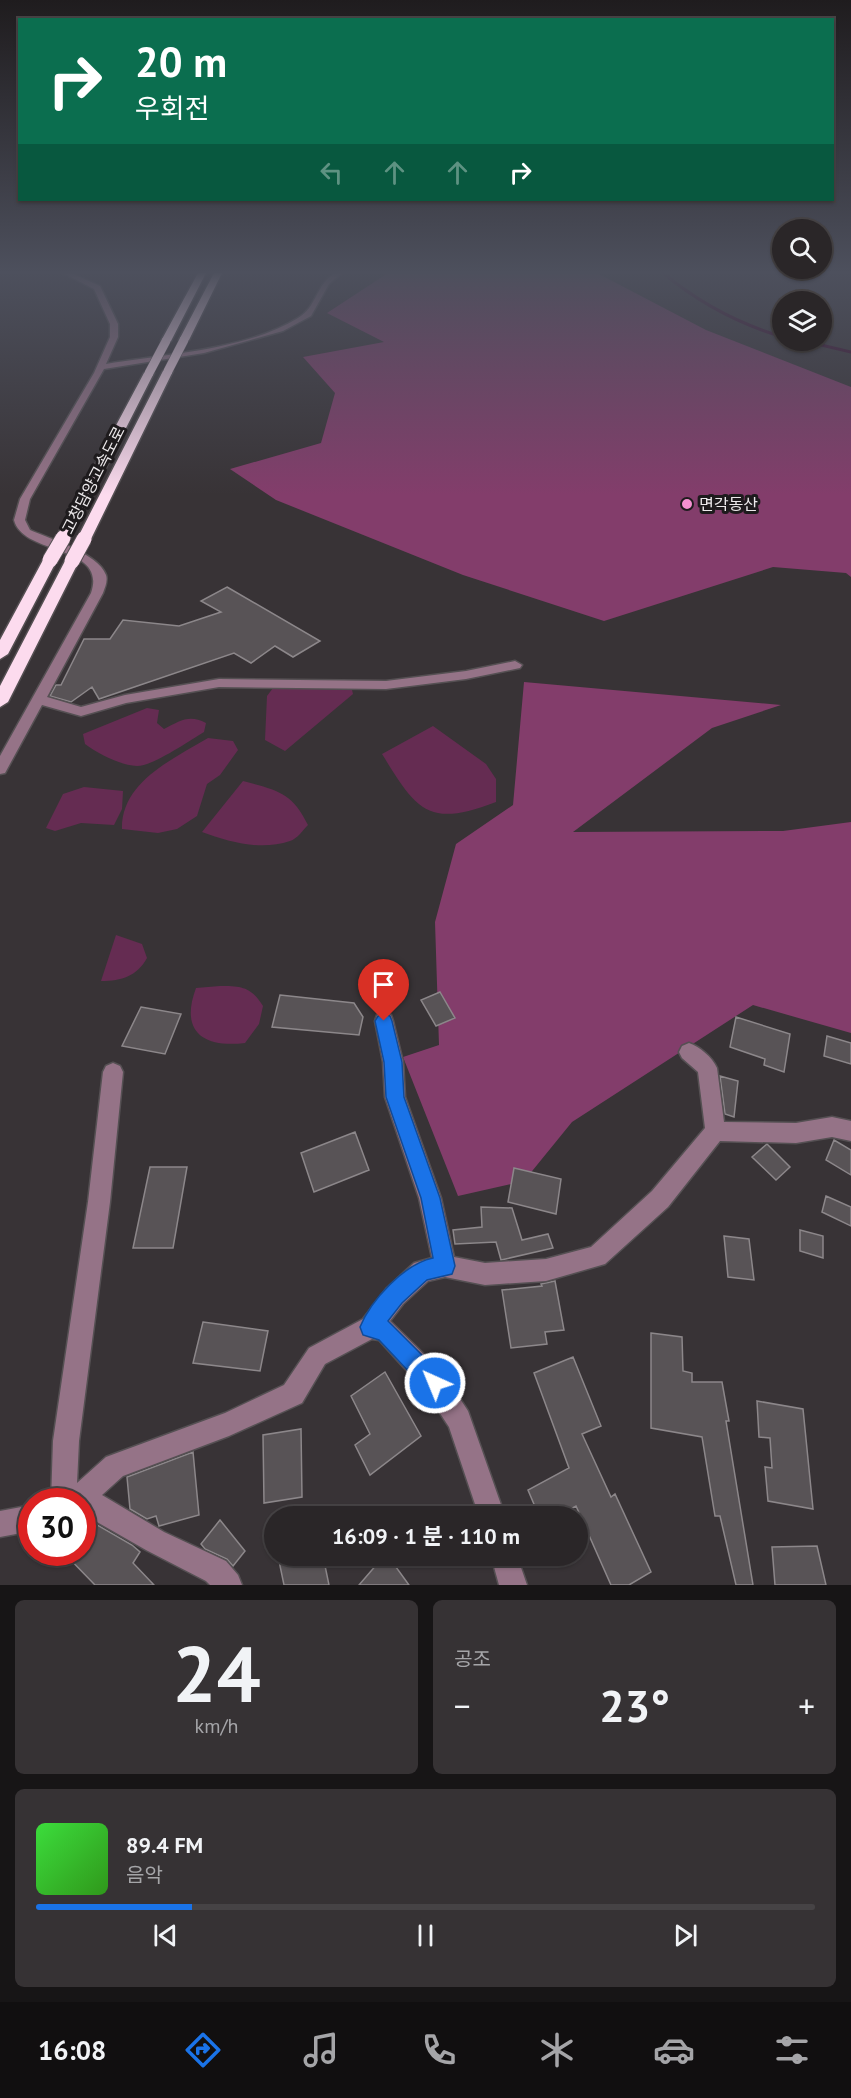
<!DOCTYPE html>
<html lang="ko">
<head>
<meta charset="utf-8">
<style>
	:root { --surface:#2a2628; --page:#363234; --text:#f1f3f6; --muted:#a5a5a8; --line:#464345; --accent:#1a73e8 }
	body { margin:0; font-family:"PT Sans","Noto Sans KR",sans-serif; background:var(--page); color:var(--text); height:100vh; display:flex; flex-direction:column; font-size:22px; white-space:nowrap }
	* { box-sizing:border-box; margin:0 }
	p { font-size:20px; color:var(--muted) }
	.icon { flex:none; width:33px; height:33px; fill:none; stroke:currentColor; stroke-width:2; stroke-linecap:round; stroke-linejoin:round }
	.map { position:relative; height:1585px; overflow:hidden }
	.sheet { display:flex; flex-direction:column; gap:15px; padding:15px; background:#171516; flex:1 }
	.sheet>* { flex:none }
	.top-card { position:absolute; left:18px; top:18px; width:816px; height:183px; border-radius:0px; box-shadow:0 2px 4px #0004,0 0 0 2px var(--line); background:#0b6e4f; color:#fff; overflow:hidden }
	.fabs { position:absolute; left:772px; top:219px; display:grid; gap:12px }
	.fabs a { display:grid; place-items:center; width:60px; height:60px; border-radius:50%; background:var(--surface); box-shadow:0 2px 4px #0004,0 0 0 2px var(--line); font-size:30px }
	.speed { position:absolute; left:18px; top:1488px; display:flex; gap:12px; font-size:30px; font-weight:700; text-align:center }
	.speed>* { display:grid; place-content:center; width:78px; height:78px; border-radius:50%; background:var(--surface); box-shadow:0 2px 4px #0004,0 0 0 2px var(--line); line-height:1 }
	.speed .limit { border:9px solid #d22; background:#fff; color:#111 }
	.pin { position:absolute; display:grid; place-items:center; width:51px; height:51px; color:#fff; margin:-62px -26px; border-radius:50% 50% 50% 0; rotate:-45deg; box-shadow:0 0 6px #0007 }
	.pin .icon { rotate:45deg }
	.me { position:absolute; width:66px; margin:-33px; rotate:316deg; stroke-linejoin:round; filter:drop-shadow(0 0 4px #0008) }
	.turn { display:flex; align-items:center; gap:21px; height:126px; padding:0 18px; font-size:27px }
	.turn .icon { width:78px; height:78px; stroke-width:2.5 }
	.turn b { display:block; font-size:42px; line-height:51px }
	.lanes { display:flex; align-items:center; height:57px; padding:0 18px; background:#0003; justify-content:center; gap:30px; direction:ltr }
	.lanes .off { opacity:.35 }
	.big { font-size:45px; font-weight:700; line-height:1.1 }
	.sheet .card { flex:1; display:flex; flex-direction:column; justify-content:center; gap:9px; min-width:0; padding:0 21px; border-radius:9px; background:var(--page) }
	.sheet .dial { align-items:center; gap:0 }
	.dial b { font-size:78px; line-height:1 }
	.song { display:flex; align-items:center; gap:18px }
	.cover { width:72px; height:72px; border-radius:9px; background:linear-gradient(135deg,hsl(120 70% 55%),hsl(110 70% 35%)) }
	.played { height:6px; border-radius:3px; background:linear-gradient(90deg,var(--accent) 20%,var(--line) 20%) }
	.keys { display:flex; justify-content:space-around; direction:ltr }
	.heat { display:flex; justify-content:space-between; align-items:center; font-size:33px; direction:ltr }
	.sheet .tiles { flex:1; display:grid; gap:15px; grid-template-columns:1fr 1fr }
	.card:last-child { grid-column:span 2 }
	.trip { position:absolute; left:264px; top:1506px; width:324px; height:60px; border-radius:30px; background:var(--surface); box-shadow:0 2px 4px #0004,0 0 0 2px var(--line); font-weight:700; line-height:60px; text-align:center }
	.menu { display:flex; height:96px; justify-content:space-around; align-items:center; background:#110f10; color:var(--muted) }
	.menu .icon { width:42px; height:42px }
	.menu .selected { color:var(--accent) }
	.menu b { font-size:27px; color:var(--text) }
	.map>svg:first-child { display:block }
</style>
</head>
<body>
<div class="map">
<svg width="851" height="1585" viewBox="0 0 851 1585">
	<rect width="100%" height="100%" fill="#383336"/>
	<path fill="#652c52" d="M 273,688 L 352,690 L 353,694 L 285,751 L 265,740 L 267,696 Z
		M 147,708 L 159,710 L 157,723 L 164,729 C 180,721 189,714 206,723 L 204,732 C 189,741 153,766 137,766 C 119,765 99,754 85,744 L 83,734 Z
		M 433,726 L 486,764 L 496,779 L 496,802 C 428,828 417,811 382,754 Z
		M 208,738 L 233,741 L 238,750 L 220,775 L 207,784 L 197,816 L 177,829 L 158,833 L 122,829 C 121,782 173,759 208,738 Z
		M 243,781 C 277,790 292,792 308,825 C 303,830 297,839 290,841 C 261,851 229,842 202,832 Z
		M 84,787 L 123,791 L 122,809 L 114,825 L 81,823 L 55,831 L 46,828 L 63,794 Z
		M 116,935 L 142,944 L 147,958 C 137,976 122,981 101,981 Z
		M 220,986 C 242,986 251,987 263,1006 L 259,1024 L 245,1043 C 202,1048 180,1031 196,988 Z"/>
	<path fill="#833d6b" d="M 388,273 L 597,273 L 706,330 L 851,387 L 851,577 L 846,573 L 773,567 L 604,621 L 463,575 L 276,500 L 230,469 L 321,443 L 335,393 L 303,357 L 384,342 L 327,313 Z
		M 524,682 L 781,705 L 712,728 L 573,832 L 783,831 L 851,822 L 851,1033 L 753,1005 L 572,1122 L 524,1181 L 458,1196 L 403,1057 L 439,1045 L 435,922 L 456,844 L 513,805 Z"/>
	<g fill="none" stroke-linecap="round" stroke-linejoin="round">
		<path stroke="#380529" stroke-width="3" d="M 663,273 C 698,302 739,324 783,337
			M 800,340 L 851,352"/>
	</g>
	<path fill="#585356" stroke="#8c878a" stroke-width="1.5" d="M 227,587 L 320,641 L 293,657 L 275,646 L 251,663 L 234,653 L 99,699 L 92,687 L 71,702 L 50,696 L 56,685 L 61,685 L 84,639 L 110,639 L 123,620 L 179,626 L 221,612 L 201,601 Z
		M 440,992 L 455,1018 L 436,1026 L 421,1000 Z
		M 280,995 L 354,1003 L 363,1017 L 359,1035 L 272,1027 Z
		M 141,1007 L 181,1014 L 165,1054 L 122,1046 Z
		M 736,1017 L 790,1034 L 784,1072 L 764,1065 L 765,1059 L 730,1047 Z
		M 827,1036 L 851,1043 L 851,1064 L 824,1056 Z
		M 720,1076 L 738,1081 L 734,1117 L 725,1114 Z
		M 355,1132 L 369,1170 L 314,1192 L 301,1153 Z
		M 834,1140 L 851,1150 L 851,1175 L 826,1160 Z
		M 767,1144 L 790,1167 L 776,1180 L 752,1157 Z
		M 150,1167 L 187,1167 L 173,1248 L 133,1248 Z
		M 514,1168 L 561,1179 L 556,1214 L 508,1202 Z
		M 826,1196 L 851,1207 L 851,1226 L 822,1212 Z
		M 481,1207 L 512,1208 L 522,1240 L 548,1234 L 553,1248 L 501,1260 L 496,1242 L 455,1244 L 453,1230 L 482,1227 Z
		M 800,1230 L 823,1236 L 823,1258 L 800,1251 Z
		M 724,1236 L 749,1239 L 754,1280 L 728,1277 Z
		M 555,1281 L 564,1330 L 545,1332 L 547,1344 L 511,1348 L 502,1290 L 542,1286 L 541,1284 Z
		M 203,1322 L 268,1331 L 260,1371 L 193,1363 Z
		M 651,1333 L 682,1337 L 683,1371 L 692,1373 L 692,1382 L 722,1382 L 729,1421 L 726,1421 L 753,1585 L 736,1585 L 720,1516 L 715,1516 L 702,1437 L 651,1428 Z
		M 573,1357 L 601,1426 L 582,1434 L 611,1497 L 615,1494 L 651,1572 L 629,1585 L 611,1585 L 576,1506 L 558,1516 L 539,1516 L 528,1490 L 569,1468 L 534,1373 Z
		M 385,1372 L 421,1436 L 370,1475 L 355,1445 L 370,1434 L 351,1396 Z
		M 757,1401 L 803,1409 L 813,1509 L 768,1501 L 765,1467 L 772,1468 L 770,1438 L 759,1437 Z
		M 301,1429 L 302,1497 L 264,1503 L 263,1435 Z
		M 193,1452 L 199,1515 L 159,1526 L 156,1516 L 147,1519 L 130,1509 L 127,1477 Z
		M 220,1520 L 245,1551 L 233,1566 L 227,1559 L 205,1549 L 201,1544 Z
		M 92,1522 L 132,1545 L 140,1552 L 133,1563 L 154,1585 L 95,1585 L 63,1552 L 82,1552 L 82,1534 Z
		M 817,1546 L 826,1585 L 775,1585 L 772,1547 Z
		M 291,1556 L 323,1556 L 329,1585 L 284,1585 L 279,1561 Z
		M 384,1556 L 388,1556 L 409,1585 L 359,1585 Z"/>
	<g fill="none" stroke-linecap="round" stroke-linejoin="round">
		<defs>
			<path id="minor" d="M 63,273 L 71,273 L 100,286 L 118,324 L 118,337 L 106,364 C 166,354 246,350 298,318 C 317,307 316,284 335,273 L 342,273 L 329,284 L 311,316 L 283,331 L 204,353 L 104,369 L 30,499 L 25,520 L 30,530 C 50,539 98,553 106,575 C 108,581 105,587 103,593 L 47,697 L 81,707 L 125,695 L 219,679 L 386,681 L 466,671 L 515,661 L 522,665 L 520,668 L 466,679 L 386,689 L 219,687 L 126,703 L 81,716 L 42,705 L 5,773 L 0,774 L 0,756 L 91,593 C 108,544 23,556 14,520 L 20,499 L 94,373 L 110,337 L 110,324 L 94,289 Z
				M 384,1013 L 391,1015 L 393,1021 L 403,1062 L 405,1097 L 441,1198 L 454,1257 L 485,1263 L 546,1259 L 591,1247 L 652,1191 L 705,1128 L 698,1072 L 682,1058 L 679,1052 L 682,1046 L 689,1043 C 700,1047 712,1057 717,1068 L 724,1122 L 796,1123 L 832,1117 L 851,1121 L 851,1141 L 832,1137 L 796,1143 L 720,1141 L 668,1207 L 605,1264 L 546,1281 L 485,1285 L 445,1277 L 428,1281 L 403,1304 L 390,1321 L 444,1374 L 468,1411 L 505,1516 L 479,1516 L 449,1427 L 426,1392 L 379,1340 L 372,1339 L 325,1364 L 302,1403 L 229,1436 L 123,1476 L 102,1495 L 164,1532 L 226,1561 L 238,1575 L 242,1585 L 210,1585 L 206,1581 L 146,1550 L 90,1518 L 82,1520 L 82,1502 L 51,1502 L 53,1441 L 88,1202 L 103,1072 L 106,1066 L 113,1063 L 120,1066 L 123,1072 L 110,1202 L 79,1441 L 77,1483 L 106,1457 L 225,1413 L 284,1385 L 309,1348 L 363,1319 L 387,1288 L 414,1263 L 432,1258 L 419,1198 L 385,1097 L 383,1062 L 375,1021 L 377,1015 Z
				M 32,1505 L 32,1531 L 0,1537 L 0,1511 Z
				M 491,1556 L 517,1556 L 527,1585 L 499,1585 Z"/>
			<path id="highway" d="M 198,273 L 206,273 L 171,341 L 163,343 L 161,341 Z
				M 214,273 L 222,273 L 189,340 L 181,342 L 179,340 Z
				M 168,368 L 173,371 L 91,539 L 89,542 L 79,542 L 77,539 L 163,371 Z
				M 149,370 L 154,373 L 70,538 L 68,541 L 58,541 L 56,538 L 144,373 Z
				M 50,556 L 57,560 L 8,654 L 0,659 L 0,640 L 43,560 Z
				M 72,557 L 79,561 L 8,702 L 0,707 L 0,686 L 65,561 Z"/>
		</defs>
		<use href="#minor" stroke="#555053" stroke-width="3"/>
		<use href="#highway" stroke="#555053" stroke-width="3"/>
		<use href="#minor" fill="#957387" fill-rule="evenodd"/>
		<use href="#highway" fill="#fcdbee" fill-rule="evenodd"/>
		<defs>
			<path id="highway-bridge-far1" d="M 168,371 L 184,340
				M 149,373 L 166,341"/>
			<path id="highway-bridge" d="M 50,560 L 63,538
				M 72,561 L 84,539"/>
		</defs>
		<use href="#highway-bridge-far1" stroke="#555053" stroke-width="10" stroke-linecap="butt"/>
		<use href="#highway-bridge" stroke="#555053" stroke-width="17" stroke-linecap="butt"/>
		<use href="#highway-bridge-far1" stroke="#fcdbee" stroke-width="9"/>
		<use href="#highway-bridge" stroke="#fcdbee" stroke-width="15"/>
	</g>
	<linearGradient id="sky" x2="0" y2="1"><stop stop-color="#1f1c1e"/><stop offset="0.55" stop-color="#4d505d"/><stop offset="1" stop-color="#4d505d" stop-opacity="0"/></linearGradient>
	<rect width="851" height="495" fill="url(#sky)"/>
	<path fill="#1a73e8" stroke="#114b97" stroke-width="1.5" d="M 384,1014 L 390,1016 L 392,1021 L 402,1062 L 404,1097 L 440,1198 L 455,1266 L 452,1274 L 427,1280 L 402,1303 L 388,1321 L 443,1376 L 446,1383 L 443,1391 L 435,1394 L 427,1391 L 379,1340 L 363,1335 L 360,1327 C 371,1300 404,1264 433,1258 L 421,1198 L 386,1097 L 384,1062 L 375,1021 L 378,1016 Z"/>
	<circle fill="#f590d1" stroke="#1e1b1d" stroke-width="2" cx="687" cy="504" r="6"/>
	<g text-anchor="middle" stroke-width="6" stroke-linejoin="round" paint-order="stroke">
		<g font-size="16" fill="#edeaec" stroke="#1e1b1d">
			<text transform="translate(93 480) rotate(-63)" y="6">고창담양고속도로</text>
		</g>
		<g font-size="16" fill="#edeaec" stroke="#1e1b1d" text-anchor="start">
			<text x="699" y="510">면각동산</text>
		</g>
	</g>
</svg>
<div class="fabs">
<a><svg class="icon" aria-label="search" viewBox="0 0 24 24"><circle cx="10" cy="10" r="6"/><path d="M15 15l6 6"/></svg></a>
<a><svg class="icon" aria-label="layers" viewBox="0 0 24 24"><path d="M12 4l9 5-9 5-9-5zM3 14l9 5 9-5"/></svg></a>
</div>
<div class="speed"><div class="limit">30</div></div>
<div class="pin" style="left:384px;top:1021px;background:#d93025"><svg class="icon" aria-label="arrive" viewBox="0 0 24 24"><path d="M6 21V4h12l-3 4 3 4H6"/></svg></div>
<svg class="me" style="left:435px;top:1383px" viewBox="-20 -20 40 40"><circle r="17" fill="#1a73e8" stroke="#fff" stroke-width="3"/><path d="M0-11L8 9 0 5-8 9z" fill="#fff"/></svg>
<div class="trip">16:09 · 1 분 · 110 m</div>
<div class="top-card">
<div class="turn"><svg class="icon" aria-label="right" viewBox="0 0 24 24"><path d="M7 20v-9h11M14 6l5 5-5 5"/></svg><div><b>20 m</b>우회전</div></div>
<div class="lanes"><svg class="icon off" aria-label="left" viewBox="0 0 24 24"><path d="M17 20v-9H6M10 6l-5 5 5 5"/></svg><svg class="icon off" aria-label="ahead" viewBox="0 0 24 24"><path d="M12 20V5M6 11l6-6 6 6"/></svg><svg class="icon off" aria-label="ahead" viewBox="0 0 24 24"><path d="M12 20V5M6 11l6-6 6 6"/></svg><svg class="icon" aria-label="right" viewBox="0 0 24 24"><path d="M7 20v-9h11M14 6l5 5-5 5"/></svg></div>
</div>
</div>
<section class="sheet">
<div class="tiles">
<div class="card dial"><b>24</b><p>km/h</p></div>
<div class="card"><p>공조</p>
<div class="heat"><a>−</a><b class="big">23°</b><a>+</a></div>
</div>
<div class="card">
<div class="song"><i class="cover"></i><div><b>89.4 FM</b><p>음악</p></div></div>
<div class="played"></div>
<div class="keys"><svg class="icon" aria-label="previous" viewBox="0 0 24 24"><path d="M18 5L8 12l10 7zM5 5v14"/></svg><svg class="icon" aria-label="pause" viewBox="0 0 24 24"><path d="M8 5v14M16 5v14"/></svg><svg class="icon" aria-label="next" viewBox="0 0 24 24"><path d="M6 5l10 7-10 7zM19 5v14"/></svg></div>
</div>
</div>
</section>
<nav class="menu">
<b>16:08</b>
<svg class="icon selected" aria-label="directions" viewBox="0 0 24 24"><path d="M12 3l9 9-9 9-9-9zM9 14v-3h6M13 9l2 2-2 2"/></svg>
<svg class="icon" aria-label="music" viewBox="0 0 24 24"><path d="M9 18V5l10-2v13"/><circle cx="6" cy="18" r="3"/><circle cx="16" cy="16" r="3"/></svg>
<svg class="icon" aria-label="phone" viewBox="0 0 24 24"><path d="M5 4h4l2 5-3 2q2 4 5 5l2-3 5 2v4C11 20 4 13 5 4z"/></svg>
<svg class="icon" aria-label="climate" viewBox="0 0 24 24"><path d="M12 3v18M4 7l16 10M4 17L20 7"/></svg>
<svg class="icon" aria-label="car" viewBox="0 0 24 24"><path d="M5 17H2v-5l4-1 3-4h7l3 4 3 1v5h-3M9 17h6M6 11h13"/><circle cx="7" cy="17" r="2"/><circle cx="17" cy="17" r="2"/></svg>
<svg class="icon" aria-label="filters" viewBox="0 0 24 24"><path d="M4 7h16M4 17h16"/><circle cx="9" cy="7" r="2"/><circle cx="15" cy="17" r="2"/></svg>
</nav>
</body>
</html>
